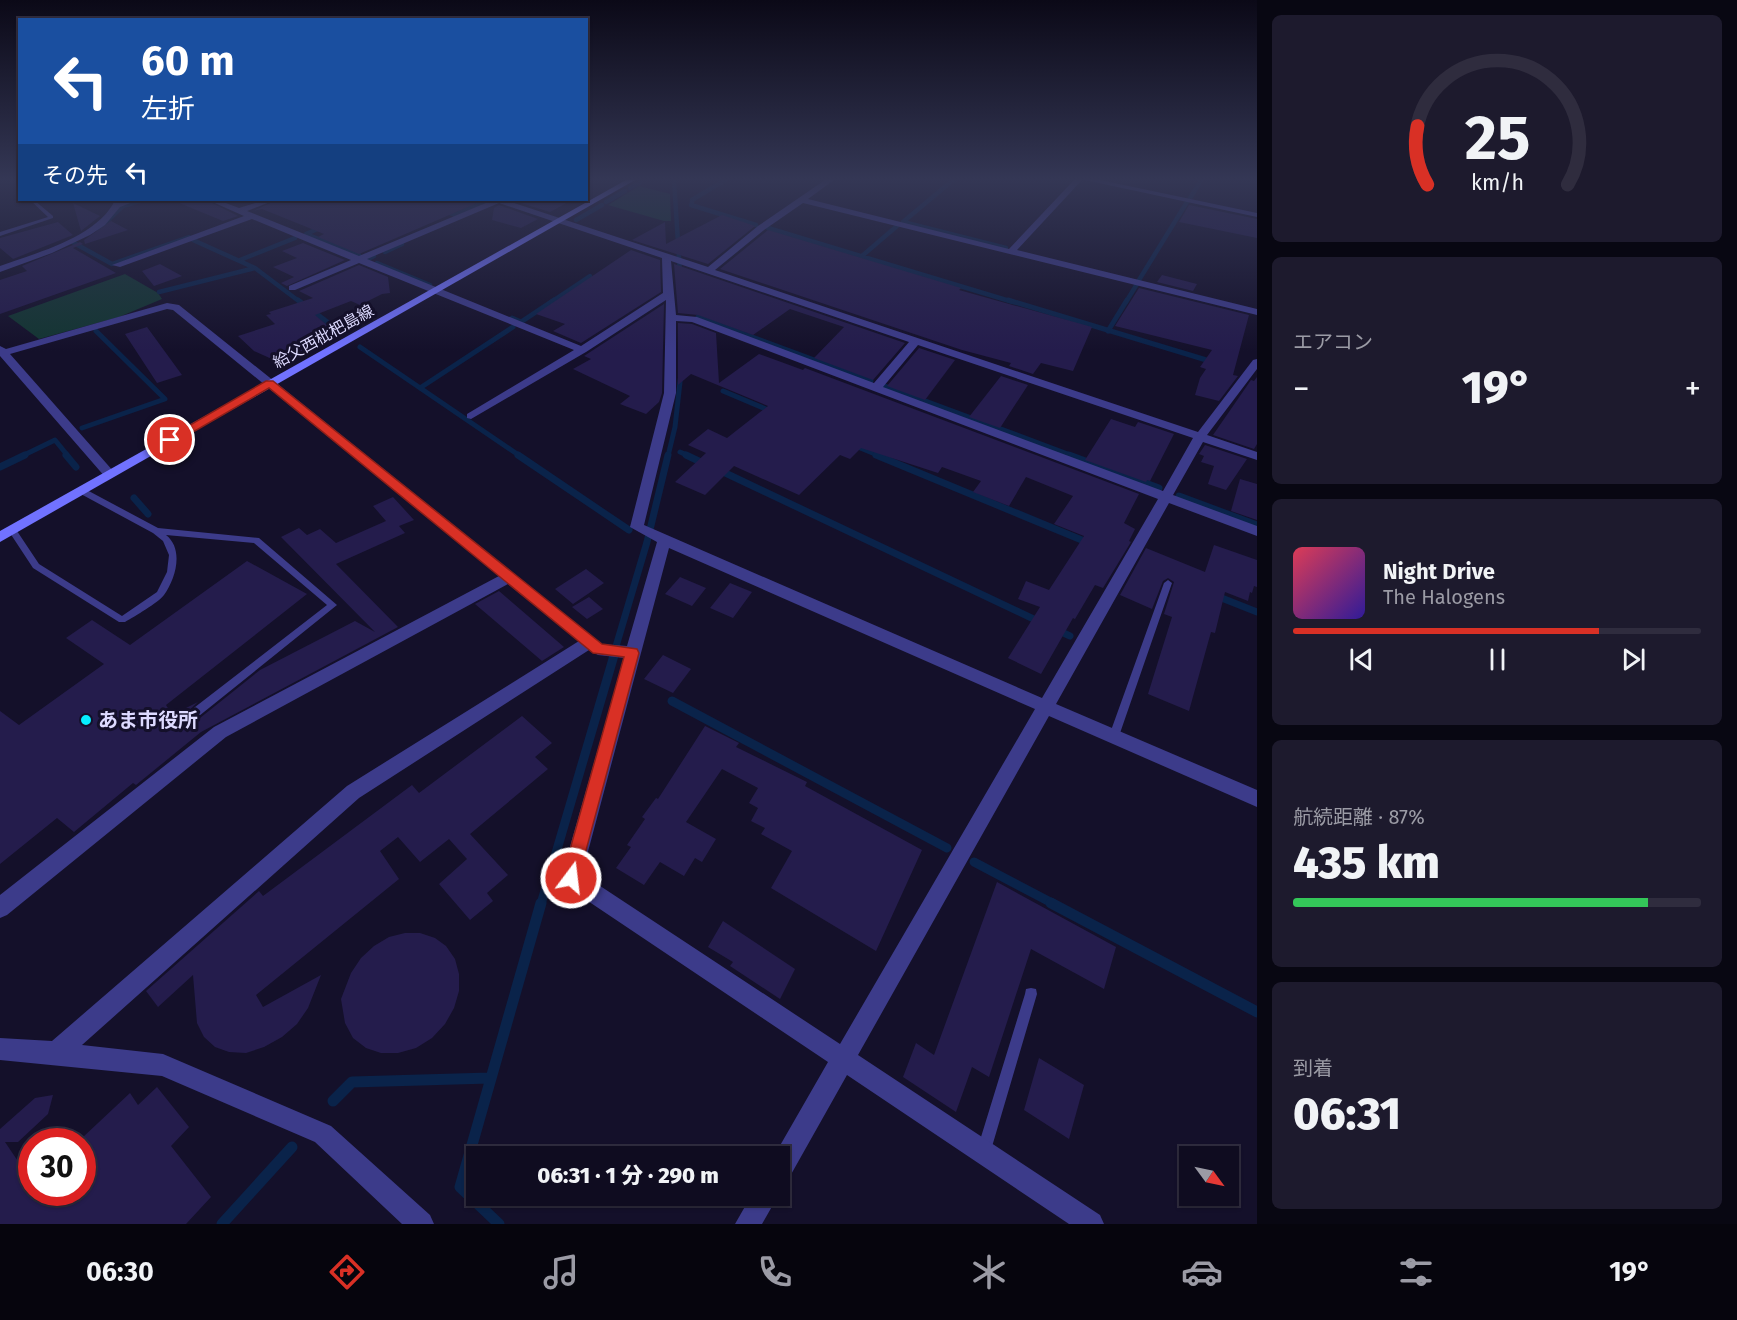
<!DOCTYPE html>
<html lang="ja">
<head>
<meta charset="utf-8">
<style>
	:root { --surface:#0f0c20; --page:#1d1a2d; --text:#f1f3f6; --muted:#9b9ba5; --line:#2f2c3e; --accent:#d93025 }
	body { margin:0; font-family:"Fira Sans","Noto Sans JP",sans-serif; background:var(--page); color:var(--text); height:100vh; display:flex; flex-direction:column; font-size:22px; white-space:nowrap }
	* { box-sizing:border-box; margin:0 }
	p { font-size:20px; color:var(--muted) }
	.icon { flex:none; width:33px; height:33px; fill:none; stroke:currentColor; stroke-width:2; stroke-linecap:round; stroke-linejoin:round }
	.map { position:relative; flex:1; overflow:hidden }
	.sheet { display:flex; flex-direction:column; gap:15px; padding:15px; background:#080712; width:480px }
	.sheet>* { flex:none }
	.top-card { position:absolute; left:18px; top:18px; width:570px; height:183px; border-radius:0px; box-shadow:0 2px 4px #0004,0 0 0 2px var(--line); background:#1a4fa0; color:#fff; overflow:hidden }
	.needle { width:39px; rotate:123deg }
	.controls { position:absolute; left:1179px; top:1146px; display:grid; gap:12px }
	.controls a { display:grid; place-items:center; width:60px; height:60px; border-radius:0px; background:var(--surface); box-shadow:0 2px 4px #0004,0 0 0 2px var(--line); font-size:30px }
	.speed { position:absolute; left:18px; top:1128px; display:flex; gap:12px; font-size:30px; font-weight:700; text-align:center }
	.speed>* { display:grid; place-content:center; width:78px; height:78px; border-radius:50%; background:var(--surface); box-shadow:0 2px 4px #0004,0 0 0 2px var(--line); line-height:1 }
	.speed .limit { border:9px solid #d22; background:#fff; color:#111 }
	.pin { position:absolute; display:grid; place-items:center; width:51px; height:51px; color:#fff; margin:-26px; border:3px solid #fff; border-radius:50%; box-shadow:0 2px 6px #0007 }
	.me { position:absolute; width:66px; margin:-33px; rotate:15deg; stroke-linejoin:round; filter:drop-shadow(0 0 4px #0008) }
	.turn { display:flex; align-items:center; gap:21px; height:126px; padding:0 24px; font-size:27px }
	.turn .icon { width:78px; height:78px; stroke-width:2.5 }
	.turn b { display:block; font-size:42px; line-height:51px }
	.then { display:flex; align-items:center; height:57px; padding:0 24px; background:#0003; gap:12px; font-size:22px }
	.big { font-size:45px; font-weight:800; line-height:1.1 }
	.sheet .tile { flex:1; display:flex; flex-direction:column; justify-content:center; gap:9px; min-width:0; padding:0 21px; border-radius:9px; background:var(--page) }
	.sheet .dial { align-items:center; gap:0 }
	.dial svg { height:156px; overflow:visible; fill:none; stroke:var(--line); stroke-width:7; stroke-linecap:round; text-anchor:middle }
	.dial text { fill:var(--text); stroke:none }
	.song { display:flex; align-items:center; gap:18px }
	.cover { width:72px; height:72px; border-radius:9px; background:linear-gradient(135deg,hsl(350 70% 55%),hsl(250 70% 35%)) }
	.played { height:6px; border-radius:3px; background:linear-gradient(90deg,var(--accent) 75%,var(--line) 75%) }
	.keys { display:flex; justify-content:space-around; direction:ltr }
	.heat { display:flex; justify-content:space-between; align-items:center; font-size:33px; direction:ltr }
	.charge { height:9px; border-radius:4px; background:linear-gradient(90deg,#34c759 87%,var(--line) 0) }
	.trip { position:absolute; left:466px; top:1146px; width:324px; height:60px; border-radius:0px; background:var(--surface); box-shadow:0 2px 4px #0004,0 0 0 2px var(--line); font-weight:800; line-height:60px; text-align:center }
	.dock { display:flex; height:96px; justify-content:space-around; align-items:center; background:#06050d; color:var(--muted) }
	.dock .icon { width:42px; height:42px }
	.dock .current { color:var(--accent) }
	.dock b { font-size:27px; color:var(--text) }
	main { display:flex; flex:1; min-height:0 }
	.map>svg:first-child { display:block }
</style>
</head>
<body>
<main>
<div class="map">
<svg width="1257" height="1224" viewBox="0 0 1257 1224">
	<rect width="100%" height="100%" fill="#14102a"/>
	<path fill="#133532" d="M 639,186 L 670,194 L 671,221 L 664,221 L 608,205 Z
		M 125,274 L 158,293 L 162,299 L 119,317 L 39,339 L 8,316 Z"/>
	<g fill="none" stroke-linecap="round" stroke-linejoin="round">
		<path stroke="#0a234a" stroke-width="4.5" d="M 674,180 L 680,274
			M 630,188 L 641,182
			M 1189,200 L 1201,180
			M 606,202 L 625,191
			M 691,205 L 756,225
			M 692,205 L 692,200 L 725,180
			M 442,210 L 455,215 L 488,200
			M 576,220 L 602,205
			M 903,222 L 1006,248
			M 903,222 L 953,180
			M 322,227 L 306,234 L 359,255
			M 768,228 L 1013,302
			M 99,229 L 123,206 L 143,200
			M 193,240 L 255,268 L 300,302
			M 74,243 L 112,264 L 189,237
			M 385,252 L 402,244
			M 862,256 L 897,226
			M 368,259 L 374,256
			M 240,260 L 295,238
			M 377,263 L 430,285
			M 1139,280 L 1187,202
			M 159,292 L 255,268
			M 551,302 L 590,276
			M 1126,302 L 1137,284"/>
		<path stroke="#0a234a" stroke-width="5" d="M 298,300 L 342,333
			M 1008,300 L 1213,362
			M 698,317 L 871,381
			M 512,318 L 521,322 L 554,300
			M 1108,331 L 1127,300
			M 360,347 L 520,456
			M 885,386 L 1073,456
			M 420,388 L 513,327
			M 723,391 L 773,412
			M 82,428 L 165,399 L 96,331
			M 853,445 L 880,456
			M 680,452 L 689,456
			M 22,456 L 55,440 L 68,456
			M 668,456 L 675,427 L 681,373"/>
		<path stroke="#0a234a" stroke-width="7" d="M 66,455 L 76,467
			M 518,455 L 629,530
			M 686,455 L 705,464
			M 876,455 L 1089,543
			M 1069,455 L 1159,488
			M 0,467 L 25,455
			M 719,470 L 1042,623
			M 1179,496 L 1257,525
			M 134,498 L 148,514
			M 1214,595 L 1257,612
			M 1055,629 L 1070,636
			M 614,653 L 647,542 L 668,455"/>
		<path stroke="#0a234a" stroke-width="9" d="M 672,701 L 947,848
			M 974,862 L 1054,904
			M 541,904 L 615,652"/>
		<path stroke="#0a234a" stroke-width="11" d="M 1051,903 L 1257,1012
			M 333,1101 L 352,1082 L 490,1078
			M 222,1224 L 292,1147
			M 499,1224 L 460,1187 L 541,903"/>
	</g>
	<path fill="#241c4c" d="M 172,200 L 206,200 L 238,216 L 223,221 Z
		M 277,200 L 484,200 L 359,254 L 318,237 L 324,234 L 262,209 L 253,211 Z
		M 511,200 L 572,200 L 550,212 Z
		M 73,203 L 100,216 L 81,231 Z
		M 499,205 L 538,219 L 521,228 L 492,220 L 494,208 Z
		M 1189,205 L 1257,219 L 1257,238 L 1179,222 Z
		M 722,215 L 755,226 L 708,264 L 632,240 L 665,222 L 666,244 Z
		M 111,221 L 128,230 L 85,244 L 84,240 Z
		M 58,222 L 73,235 L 13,259 L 0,248 L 0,238 Z
		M 768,230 L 961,288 L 959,290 L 1092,327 L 1073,371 L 1041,363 L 1033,374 L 1009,366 L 1011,363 L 962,350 L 720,269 Z
		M 80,242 L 83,244 L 73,248 L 116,273 L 0,314 L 0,280 L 27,271 L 22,266 Z
		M 303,243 L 345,260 L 287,286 L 281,283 L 294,277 L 273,267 L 297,258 L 282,251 Z
		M 631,250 L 660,260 L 661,292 L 581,343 L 553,331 L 565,324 L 536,314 Z
		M 160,264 L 182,276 L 154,286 L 142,271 Z
		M 674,264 L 905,343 L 873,380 L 814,358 L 844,327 L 790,309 L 753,335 L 698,315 L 678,313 Z
		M 359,265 L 388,277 L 390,293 L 382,294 L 360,305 L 351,301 L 315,315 L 334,331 L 326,334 L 331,338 L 283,364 L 254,351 L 238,336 L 275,324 L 266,315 L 271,314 L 269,312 L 313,298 L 299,291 Z
		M 1162,275 L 1197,284 L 1193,291 L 1157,282 Z
		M 1139,288 L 1249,315 L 1233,375 L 1238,376 L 1219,401 L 1195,395 L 1200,378 L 1206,369 L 1200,367 L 1212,350 L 1115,326 Z
		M 664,304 L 662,393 L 659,402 L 646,414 L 620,404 L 630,396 L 573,369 L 591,359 L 584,356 Z
		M 678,323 L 692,324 L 716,333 L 719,383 L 759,354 L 803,370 L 805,368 L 1139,494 L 1124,523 L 1135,529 L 1129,541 L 1131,542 L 1103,588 L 1095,585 L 1075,619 L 1073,618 L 1041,674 L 1008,658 L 1040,607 L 1018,599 L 1026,581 L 1049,590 L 1084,536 L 1054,524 L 1073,496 L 1026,477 L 1009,506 L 973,492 L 981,481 L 942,467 L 938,473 L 861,448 L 850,459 L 840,455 L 799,495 L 734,466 L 705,495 L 675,482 L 706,453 L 688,445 L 708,429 L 727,438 L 768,406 L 691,374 L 678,385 Z
		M 147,327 L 182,375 L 157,383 L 125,334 Z
		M 919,348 L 955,360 L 925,400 L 887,386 Z
		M 1001,376 L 1028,385 L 1000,428 L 969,417 Z
		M 1257,377 L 1257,444 L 1254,449 L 1213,435 L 1251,380 L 1254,381 Z
		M 1111,419 L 1135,427 L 1138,422 L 1174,434 L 1150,481 L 1147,480 L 1146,482 L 1085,460 Z
		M 1205,445 L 1247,459 L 1226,490 L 1208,484 L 1214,466 L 1201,462 L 1204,456 L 1199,454 Z
		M 1240,479 L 1257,484 L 1257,520 L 1231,511 Z
		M 393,497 L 414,520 L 399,526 L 405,533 L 336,564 L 398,627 L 201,732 L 136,785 L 133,783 L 74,832 L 57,818 L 0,864 L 0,711 L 19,725 L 104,664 L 66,638 L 92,620 L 130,645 L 247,561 L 307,594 L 166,705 L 172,715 L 198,702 L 183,716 L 185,722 L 195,722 L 260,670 L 355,621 L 375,632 L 281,537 L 299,528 L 307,535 L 320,529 L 336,543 L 386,521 L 373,506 Z
		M 1214,545 L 1257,560 L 1257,587 L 1254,586 L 1252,593 L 1250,592 L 1248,601 L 1225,592 L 1215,633 L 1211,632 L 1189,711 L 1148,694 L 1172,617 L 1164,614 L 1174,582 L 1168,578 L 1163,581 L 1152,609 L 1120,595 L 1146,548 L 1205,572 Z
		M 586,569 L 604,583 L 573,604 L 555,589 Z
		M 680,577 L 706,588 L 692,606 L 665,594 Z
		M 730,583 L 752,592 L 733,618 L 710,608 Z
		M 499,591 L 564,647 L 542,661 L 475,604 Z
		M 589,597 L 603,609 L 587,619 L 572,607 Z
		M 663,655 L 691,669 L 673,693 L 644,679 Z
		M 522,716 L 552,743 L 535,757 L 548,769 L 470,834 L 508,875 L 487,893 L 493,901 L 470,920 L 439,884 L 467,859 L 449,839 L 420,862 L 398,837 L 380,851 L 399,879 L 256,995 L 263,1007 L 321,975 L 308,1008 L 297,1024 L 282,1037 L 264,1047 L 246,1053 L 229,1052 L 215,1047 L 204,1037 L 197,1023 L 193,975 L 158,1007 L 146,991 L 259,891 L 263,896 L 412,785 L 419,793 Z
		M 705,726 L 739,743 L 736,747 L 807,782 L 805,786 L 922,850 L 876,951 L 771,888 L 792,851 L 761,834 L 765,828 L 751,821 L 758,808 L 749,803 L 758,788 L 722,769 L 686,822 L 716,839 L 702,862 L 695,858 L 684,876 L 660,862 L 644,885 L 616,868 L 631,847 L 627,845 L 645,819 L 642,817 L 656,798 L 658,799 Z
		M 997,882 L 1116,947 L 1104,989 L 1031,949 L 989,1077 L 972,1067 L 956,1112 L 903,1077 L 916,1043 L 934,1055 Z
		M 723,921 L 795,969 L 780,999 L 730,966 L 733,962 L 708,947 Z
		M 405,933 L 420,933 L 435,938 L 446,946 L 455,959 L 459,974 L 459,991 L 454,1008 L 445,1024 L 432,1038 L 416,1048 L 398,1053 L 381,1053 L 366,1048 L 353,1038 L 345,1023 L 341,999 L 351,973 L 361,958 L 374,946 L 389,937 Z
		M 1039,1058 L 1084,1085 L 1069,1139 L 1024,1110 Z
		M 157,1087 L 189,1127 L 171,1146 L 211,1197 L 186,1224 L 0,1224 L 0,1129 L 35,1098 L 53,1095 L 48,1114 L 18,1142 L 5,1142 L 32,1182 L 32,1192 L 82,1192 L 82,1138 L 130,1093 L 138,1105 Z"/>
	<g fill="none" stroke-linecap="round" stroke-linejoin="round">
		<path fill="#3c3b8a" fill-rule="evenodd" d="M 30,200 L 34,200 L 53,216 L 53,218 L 0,236 L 0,232 L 48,217 Z
			M 79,489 L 85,489 L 158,528 L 259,538 L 337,605 L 194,720 L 190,721 L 186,720 L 185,717 L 186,714 L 327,605 L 254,543 L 166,535 C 184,549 176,578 164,595 C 158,603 135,616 125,622 L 119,622 L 33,568 L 8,530 L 12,527 L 15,528 L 39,564 L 122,616 L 157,592 L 167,572 L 169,555 L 163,541 L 153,533 L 79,493 L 78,491 Z
			M 1168,580 L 1172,583 L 1119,736 L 1118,739 L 1114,740 L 1110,739 L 1109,736 L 1164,583 Z
			M 1031,988 L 1036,989 L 1037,994 L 991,1150 L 989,1155 L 984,1157 L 979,1155 L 977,1150 L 1025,994 L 1026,989 Z"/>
		<path fill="#3c3b8a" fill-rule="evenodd" d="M 825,180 L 834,180 L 808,199 L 1009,249 L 1074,180 L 1082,180 L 1017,250 L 1257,309 L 1257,315 L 803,203 L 764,230 L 715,270 L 1198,432 L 1253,360 L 1257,359 L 1257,369 L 1207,435 L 1257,452 L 1257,460 L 1203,442 L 1173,495 L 1257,526 L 1257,536 L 1169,503 L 1056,704 L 1257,790 L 1257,807 L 1049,716 L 858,1055 L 1100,1215 L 1104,1224 L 1069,1224 L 847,1075 L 789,1178 L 780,1181 L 780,1156 L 774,1156 L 828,1062 L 564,885 L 561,878 L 624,658 L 598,655 L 589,650 L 359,798 L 82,1045 L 163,1054 L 331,1126 L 430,1215 L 434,1224 L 402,1224 L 315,1142 L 162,1076 L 0,1060 L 0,1038 L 52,1041 L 347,786 L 579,641 L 508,584 L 226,737 L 7,915 L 0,918 L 0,895 L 214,727 L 499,576 L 173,310 L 167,309 L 10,354 L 114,472 L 116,475 L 110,479 L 106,478 L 0,356 L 0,346 L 6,349 L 167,303 L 179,305 L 602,644 L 627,646 L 657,542 L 630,527 L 664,393 L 666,300 L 586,352 L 471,419 L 467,418 L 467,414 L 574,350 L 359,263 L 295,290 L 289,290 L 289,286 L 351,260 L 252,219 L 120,267 L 112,265 L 244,216 L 208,200 L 218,200 L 239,208 L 265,200 L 275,200 L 247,211 L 359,256 L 493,200 L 505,200 L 708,267 L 758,226 ZM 499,203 L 662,258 L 663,293 L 581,346 L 367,259 ZM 671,261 L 909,342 L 874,383 L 697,317 L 676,315 ZM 676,321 L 692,322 L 1158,499 L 1042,698 L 644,525 L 676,393 ZM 918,345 L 1193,438 L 1163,491 L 883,387 ZM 669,548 L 1035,709 L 840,1044 L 582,874 Z
			M 1085,180 L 1100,180 L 1257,213 L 1257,217 Z
			M 115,200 L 138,200 L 120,207 L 105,225 L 90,235 L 52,253 L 0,272 L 0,266 C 36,253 98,237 115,200 Z
			M 751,1196 L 778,1196 L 762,1224 L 735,1224 Z"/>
		<path fill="#7172ff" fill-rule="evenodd" d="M 626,180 L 635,180 L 0,542 L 0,531 Z"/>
	</g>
	<linearGradient id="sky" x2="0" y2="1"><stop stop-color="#0b0917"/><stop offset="0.51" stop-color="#343755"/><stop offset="1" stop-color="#343755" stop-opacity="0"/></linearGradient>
	<rect width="1257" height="351" fill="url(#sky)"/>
	<path fill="#d93025" stroke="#8d1f18" stroke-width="1.5" d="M 266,381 L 273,381 L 602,644 L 637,649 L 639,653 L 577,884 L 571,886 L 564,884 L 562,878 L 624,657 L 593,653 L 269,388 L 174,443 L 170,444 L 164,440 Z"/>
	<circle fill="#06eeff" stroke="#14102a" stroke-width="2" cx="86" cy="720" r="6"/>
	<g text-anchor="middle" stroke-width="6" stroke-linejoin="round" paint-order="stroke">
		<g font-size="16" fill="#dddaff" stroke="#14102a">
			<text transform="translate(323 336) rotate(-29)" y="6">給父西枇杷島線</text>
		</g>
		<g font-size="20" font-weight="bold" fill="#dddaff" stroke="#14102a" text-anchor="start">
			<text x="98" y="727">あま市役所</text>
		</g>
	</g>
</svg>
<div class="controls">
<a><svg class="needle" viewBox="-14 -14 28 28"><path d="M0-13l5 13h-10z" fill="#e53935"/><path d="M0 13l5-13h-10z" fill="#9b9ba5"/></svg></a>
</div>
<div class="speed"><div class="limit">30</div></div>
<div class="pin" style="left:170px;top:440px;background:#d93025"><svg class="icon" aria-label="arrive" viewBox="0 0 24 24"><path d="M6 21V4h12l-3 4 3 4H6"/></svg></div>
<svg class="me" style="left:571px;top:878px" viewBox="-20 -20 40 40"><circle r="17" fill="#d93025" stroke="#fff" stroke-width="3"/><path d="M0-11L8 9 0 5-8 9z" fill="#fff"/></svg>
<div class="trip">06:31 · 1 分 · 290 m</div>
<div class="top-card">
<div class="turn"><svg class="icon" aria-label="left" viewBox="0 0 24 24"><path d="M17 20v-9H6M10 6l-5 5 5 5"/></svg><div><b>60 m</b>左折</div></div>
<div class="then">その先<svg class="icon" aria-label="left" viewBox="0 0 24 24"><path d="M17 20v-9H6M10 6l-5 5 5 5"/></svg></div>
</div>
</div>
<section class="sheet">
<div class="tile dial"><svg viewBox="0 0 100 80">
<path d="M14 69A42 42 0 1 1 86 69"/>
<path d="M14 69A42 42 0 0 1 9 39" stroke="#d93025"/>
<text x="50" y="56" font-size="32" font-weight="700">25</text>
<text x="50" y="72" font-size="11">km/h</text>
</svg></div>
<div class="tile"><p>エアコン</p>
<div class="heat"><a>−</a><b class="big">19°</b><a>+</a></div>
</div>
<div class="tile">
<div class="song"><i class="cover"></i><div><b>Night Drive</b><p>The Halogens</p></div></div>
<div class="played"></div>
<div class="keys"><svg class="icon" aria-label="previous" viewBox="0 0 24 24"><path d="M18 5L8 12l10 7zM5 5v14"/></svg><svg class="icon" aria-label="pause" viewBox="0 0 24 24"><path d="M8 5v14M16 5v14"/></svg><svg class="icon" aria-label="next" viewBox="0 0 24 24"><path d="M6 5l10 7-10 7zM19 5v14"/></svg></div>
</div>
<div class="tile"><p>航続距離 · 87%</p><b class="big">435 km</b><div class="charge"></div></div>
<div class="tile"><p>到着</p><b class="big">06:31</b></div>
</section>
</main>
<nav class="dock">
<b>06:30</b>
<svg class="icon current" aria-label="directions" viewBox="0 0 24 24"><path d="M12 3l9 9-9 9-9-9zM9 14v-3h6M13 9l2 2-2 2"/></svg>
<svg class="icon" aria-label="music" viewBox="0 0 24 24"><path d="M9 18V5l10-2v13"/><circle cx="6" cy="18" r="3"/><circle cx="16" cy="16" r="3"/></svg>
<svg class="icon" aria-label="phone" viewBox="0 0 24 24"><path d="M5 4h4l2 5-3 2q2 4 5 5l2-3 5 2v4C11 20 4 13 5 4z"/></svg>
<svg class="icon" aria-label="climate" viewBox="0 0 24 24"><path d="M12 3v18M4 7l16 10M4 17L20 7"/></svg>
<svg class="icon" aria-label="car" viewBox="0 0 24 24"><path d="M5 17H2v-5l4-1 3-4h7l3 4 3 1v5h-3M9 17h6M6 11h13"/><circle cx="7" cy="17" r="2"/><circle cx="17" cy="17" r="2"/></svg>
<svg class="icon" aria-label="filters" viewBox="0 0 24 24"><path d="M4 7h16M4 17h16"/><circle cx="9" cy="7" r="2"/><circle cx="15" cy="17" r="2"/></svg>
<b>19°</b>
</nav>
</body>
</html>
